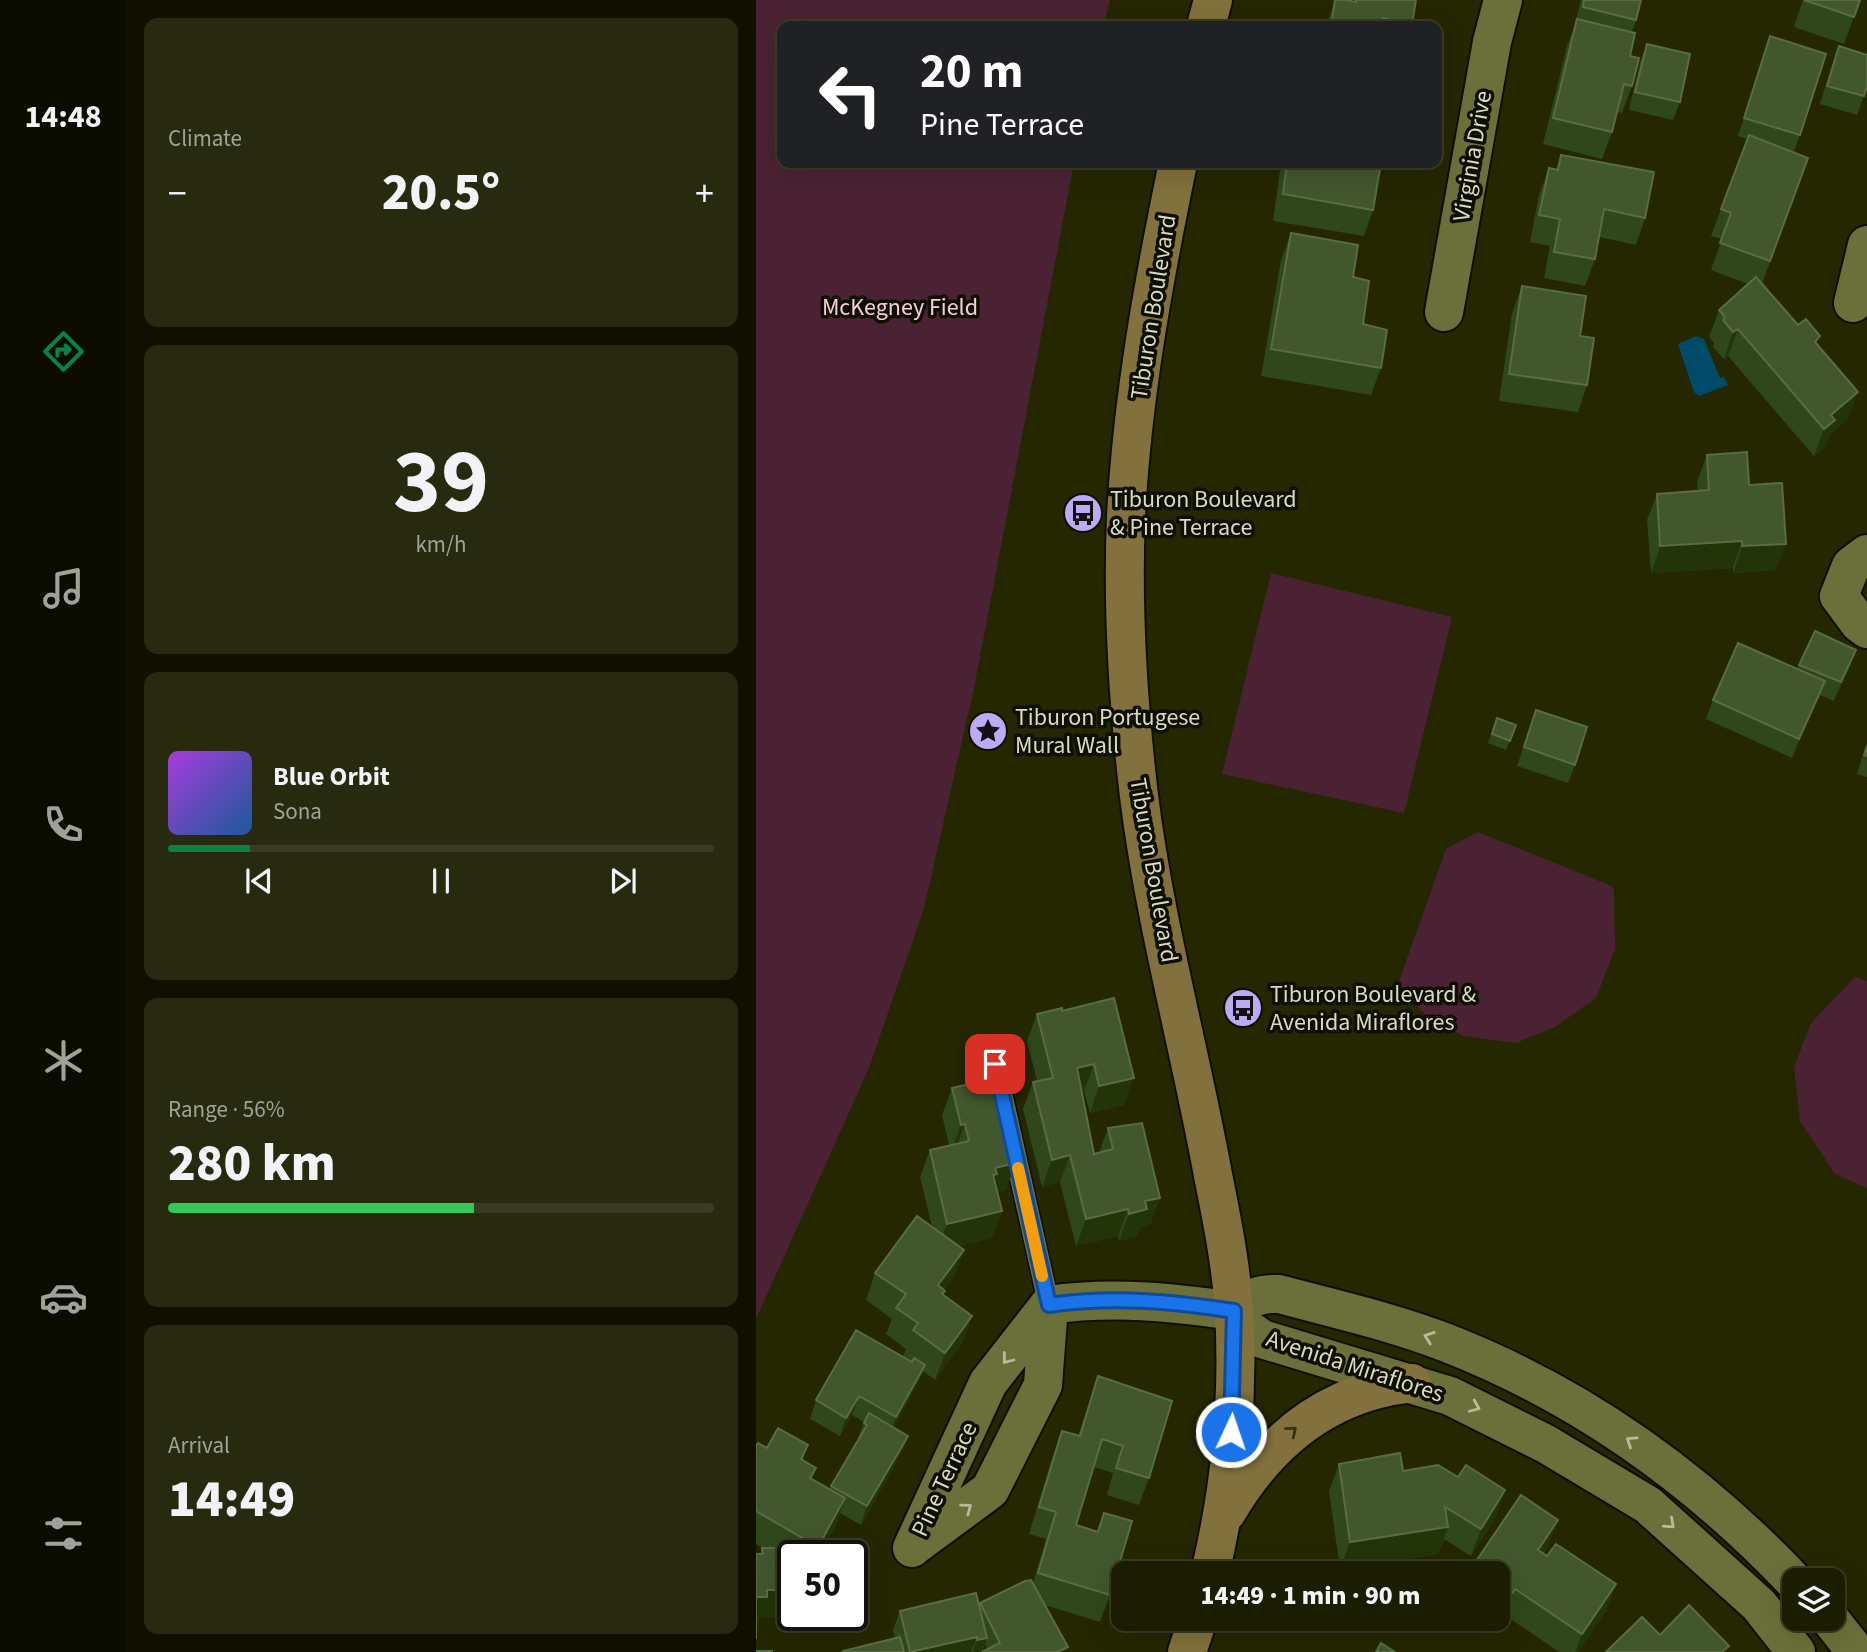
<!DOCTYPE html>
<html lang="en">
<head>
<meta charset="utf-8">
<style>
	:root { --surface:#1b1d00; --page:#282a0f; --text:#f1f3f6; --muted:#a0a299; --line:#393b22; --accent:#0b8043 }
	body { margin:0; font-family:"Source Sans 3",sans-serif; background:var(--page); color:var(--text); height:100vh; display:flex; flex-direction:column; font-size:26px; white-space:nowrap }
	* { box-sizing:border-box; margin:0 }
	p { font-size:23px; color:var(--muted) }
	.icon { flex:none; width:38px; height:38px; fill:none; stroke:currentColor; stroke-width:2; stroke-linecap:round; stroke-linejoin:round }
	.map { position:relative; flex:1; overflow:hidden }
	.details { display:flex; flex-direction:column; gap:18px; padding:18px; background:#0f1000; width:630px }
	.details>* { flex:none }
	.guide { position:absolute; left:21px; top:21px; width:665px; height:147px; border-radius:14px; box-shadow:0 7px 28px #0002,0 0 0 2px var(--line); background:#202124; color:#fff; overflow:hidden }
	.fabs { position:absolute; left:1026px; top:1568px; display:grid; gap:14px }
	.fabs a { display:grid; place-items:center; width:63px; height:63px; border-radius:14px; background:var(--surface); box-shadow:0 7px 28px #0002,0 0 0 2px var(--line); font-size:35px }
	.speed { position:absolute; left:21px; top:1540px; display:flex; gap:14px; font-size:35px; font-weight:700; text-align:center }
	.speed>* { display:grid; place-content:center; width:91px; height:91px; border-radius:50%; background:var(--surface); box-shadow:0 7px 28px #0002,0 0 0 2px var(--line); line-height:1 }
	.speed .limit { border:4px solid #111; border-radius:10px; background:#fff; color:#111 }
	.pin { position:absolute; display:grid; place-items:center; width:60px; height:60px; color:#fff; margin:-30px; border-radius:14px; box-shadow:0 4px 10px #0006 }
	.me { position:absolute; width:77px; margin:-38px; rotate:3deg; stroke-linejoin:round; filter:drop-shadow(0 0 5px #0008) }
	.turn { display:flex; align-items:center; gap:24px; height:147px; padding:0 28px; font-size:32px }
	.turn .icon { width:91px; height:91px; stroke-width:2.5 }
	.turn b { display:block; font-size:49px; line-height:60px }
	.big { font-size:52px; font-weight:800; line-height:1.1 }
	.details .widget { flex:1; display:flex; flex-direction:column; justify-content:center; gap:10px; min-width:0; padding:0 24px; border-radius:14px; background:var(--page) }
	.details .dial { align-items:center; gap:0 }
	.dial b { font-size:91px; line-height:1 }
	.song { display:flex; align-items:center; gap:21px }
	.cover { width:84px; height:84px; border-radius:10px; background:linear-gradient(135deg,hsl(280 70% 55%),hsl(210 70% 35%)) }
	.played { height:7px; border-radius:4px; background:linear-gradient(90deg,var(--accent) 15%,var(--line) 15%) }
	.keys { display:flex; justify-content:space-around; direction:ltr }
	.heat { display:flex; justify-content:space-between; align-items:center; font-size:38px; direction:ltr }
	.charge { height:10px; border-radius:5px; background:linear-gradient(90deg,#34c759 56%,var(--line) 0) }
	.trip { position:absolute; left:355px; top:1561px; width:399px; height:70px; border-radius:14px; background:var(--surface); box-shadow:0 7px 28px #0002,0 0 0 2px var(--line); font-weight:800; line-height:70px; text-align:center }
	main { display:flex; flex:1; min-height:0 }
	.tab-bar { display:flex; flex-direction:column; width:126px; justify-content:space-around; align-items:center; background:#0b0c00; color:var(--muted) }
	.tab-bar .icon { width:49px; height:49px }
	.tab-bar .active { color:var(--accent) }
	.tab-bar b { font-size:32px; color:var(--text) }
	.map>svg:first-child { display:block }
</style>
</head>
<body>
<main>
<nav class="tab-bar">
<b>14:48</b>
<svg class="icon active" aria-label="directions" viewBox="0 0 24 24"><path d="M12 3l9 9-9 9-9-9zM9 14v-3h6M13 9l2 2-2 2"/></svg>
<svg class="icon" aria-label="music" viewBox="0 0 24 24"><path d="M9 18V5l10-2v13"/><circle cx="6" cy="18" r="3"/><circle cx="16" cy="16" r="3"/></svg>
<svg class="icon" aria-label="phone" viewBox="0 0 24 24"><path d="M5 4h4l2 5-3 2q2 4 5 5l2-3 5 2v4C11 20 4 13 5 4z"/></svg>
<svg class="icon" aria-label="climate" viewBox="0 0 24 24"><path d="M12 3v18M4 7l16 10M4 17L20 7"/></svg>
<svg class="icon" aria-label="car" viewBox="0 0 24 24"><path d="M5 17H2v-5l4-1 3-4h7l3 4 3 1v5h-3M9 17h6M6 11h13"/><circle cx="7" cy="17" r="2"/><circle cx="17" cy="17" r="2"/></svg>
<svg class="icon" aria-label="filters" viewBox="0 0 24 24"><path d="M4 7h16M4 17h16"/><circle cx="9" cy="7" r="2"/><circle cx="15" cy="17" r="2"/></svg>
</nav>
<section class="details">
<div class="widget"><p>Climate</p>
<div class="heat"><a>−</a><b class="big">20.5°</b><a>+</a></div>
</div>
<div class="widget dial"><b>39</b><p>km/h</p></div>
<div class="widget">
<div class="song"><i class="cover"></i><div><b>Blue Orbit</b><p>Sona</p></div></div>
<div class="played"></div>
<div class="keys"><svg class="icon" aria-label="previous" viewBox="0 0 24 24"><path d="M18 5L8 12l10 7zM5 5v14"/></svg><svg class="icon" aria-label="pause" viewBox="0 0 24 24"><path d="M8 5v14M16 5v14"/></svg><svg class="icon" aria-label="next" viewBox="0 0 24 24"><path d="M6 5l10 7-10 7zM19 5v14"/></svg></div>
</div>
<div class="widget"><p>Range · 56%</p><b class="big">280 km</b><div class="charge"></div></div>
<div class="widget"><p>Arrival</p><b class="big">14:49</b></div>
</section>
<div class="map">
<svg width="1111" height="1652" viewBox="0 0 1111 1652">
	<rect width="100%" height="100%" fill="#242700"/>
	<path fill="#4a2233" d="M 0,0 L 354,0 L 348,26 L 26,26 L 26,163 L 318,163 L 218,688 L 168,908 L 113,1068 L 0,1319 Z
		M 515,573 L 696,617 L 648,813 L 466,774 Z
		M 722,832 L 858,887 L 859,949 L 840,998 L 799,1027 L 760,1043 L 707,1036 L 669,1015 L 642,984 L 690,849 Z
		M 1099,977 L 1111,981 L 1111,1188 L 1079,1174 L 1044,1121 L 1038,1067 L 1055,1023 Z"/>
	<path fill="#004b6a" d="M 940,336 L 948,339 L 964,378 L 968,377 L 972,385 L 943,396 L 938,392 L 922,344 Z"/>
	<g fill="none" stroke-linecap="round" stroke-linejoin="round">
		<defs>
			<path id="service" d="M 239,1064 L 293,1305"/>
			<path id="minor" d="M 1097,303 L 1111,245
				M 688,312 L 736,42 L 747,0
				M 1111,554 L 1095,566 L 1083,596 L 1103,623 L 1111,629
				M 158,1546 L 234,1490 L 287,1385 L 293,1305
				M 156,1548 L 232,1383 L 293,1305 C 356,1296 415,1302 478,1311"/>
			<path id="tertiary" d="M 1038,1581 C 940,1478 824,1395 691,1343 C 637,1322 579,1309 523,1294 C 503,1293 493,1298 478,1311 L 489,1327 L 506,1339 L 694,1396 L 790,1444 L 892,1505 L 1003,1605 L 1040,1652
				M 1074,1619 L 1100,1652"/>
			<path id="secondary" d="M 450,26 L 457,0
				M 422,163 C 398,279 376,398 370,517 C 366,610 372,703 383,796 C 399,924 434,1049 457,1175 C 466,1220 475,1265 478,1310 C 483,1397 474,1489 454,1573
				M 471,1512 C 513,1440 572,1392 656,1383
				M 431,1652 L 442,1619"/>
		</defs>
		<use href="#service" stroke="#0e0f00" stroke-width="24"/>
		<use href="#minor" stroke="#0e0f00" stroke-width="42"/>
		<use href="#tertiary" stroke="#0e0f00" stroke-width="42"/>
		<use href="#secondary" stroke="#0e0f00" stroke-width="42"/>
		<use href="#service" stroke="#6b703a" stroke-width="21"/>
		<use href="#minor" stroke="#6b703a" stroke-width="38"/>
		<use href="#tertiary" stroke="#6b703a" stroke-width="38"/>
		<use href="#secondary" stroke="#82713c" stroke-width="38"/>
	</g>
	<path fill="#30471b" d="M 579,0 L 598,1 L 598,0 L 660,0 L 655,26 L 570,26 Z
		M 825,0 L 885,0 L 880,20 L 876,32 L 874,56 L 876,86 L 866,113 L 861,112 L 856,132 L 846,159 L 787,144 L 811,46 L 818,27 Z
		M 1047,0 L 1104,0 L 1088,44 L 1038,27 Z
		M 1014,36 L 1044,135 L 1038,152 L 1052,158 L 1006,284 L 1042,325 L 1061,345 L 1092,419 L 1073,435 L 1069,447 L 1058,456 L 972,356 L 968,359 L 957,347 L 958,343 L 953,337 L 963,310 L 992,284 L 955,270 L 966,239 L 955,236 L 991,139 L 982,136 Z
		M 891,44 L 924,102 L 917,120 L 873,110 L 884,62 Z
		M 1083,46 L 1108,96 L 1101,115 L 1064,104 L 1076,65 Z
		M 805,155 L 889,218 L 880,245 L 843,237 L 839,259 L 829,286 L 788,278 L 794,246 L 774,242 L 783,195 L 793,168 L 800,169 Z
		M 525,163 L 625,163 L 617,210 L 608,236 L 517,221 Z
		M 535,233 L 597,277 L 607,324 L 625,368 L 615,395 L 505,376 L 525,260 Z
		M 766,286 L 824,336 L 831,385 L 822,412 L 743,401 L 756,313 Z
		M 951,455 L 993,485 L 1020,570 L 977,573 L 977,568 L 895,573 L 891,520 L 901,494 L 942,491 L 941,482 Z
		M 1043,665 L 1093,669 L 1078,701 L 1064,695 L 1036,758 L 950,719 L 957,700 L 1041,669 Z
		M 780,710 L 819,765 L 812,783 L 761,766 Z
		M 741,718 L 760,725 L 750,750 L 732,743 Z
		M 1111,743 L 1111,777 L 1101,774 Z
		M 306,1011 L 368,1105 L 334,1113 L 328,1091 L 326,1091 L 338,1154 L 343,1153 L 352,1128 L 404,1198 L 394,1224 L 384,1227 L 381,1236 L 363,1241 L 362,1236 L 320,1246 L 304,1182 L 286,1187 L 267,1109 L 277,1082 L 281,1081 L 271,1041 L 281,1014 Z
		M 239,1074 L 260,1163 L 250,1190 L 241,1192 L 246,1211 L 236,1238 L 202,1246 L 208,1250 L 198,1277 L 188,1290 L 189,1291 L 188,1295 L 216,1316 L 206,1343 L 179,1380 L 167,1371 L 162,1383 L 138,1427 L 152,1436 L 145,1454 L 105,1525 L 84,1513 L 80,1525 L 62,1556 L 37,1556 L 37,1610 L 34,1617 L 4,1617 L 2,1624 L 1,1624 L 0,1642 L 0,1554 L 4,1554 L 6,1548 L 7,1548 L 0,1544 L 0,1446 L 2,1443 L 11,1448 L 22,1428 L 52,1445 L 47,1460 L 60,1468 L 56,1479 L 74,1489 L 101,1441 L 108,1422 L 96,1415 L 84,1436 L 54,1419 L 60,1400 L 100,1330 L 147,1357 L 150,1349 L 130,1334 L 136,1319 L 110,1300 L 119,1273 L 161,1216 L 176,1227 L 164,1177 L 174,1150 L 193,1145 L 186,1115 L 196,1088 L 228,1080 L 230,1076 Z
		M 342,1376 L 393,1478 L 383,1505 L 351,1495 L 357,1473 L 338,1467 L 320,1525 L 341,1531 L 348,1513 L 354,1595 L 344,1622 L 289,1605 L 310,1652 L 231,1649 L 229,1644 L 226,1652 L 87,1652 L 87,1651 L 139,1638 L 137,1630 L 144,1611 L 223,1607 L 224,1603 L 277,1583 L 290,1539 L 273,1534 L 296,1458 L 306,1431 L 322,1436 Z
		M 583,1464 L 647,1471 L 740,1517 L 715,1556 L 688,1539 L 682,1554 L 584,1569 L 573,1491 Z
		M 792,1546 L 788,1553 L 791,1556 L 860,1584 L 850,1611 L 822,1652 L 803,1652 L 749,1615 L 745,1621 L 742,1619 L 742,1573 Z
		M 695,1619 L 723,1619 L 714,1632 Z"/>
	<path fill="#233409" d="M 982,329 L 972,356 L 968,359 L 977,332 Z
		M 1102,392 L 1092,419 L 1073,435 L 1069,447 L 1058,456 L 1068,429 L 1075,415 Z
		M 986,541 L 977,568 L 895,573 L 904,546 Z
		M 1030,544 L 1020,570 L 977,573 L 986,546 Z
		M 1100,650 L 1093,669 L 1078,701 L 1085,682 Z
		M 1069,681 L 1062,700 L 1036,758 L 1043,739 Z
		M 338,1064 L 328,1091 L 311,1095 L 321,1068 Z
		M 378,1078 L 368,1105 L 334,1113 L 343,1086 Z
		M 209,1124 L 199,1151 L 195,1152 L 205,1125 Z
		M 314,1155 L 304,1182 L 286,1187 L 296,1160 Z
		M 260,1163 L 250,1190 L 234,1194 L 239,1168 Z
		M 404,1198 L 394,1224 L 384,1227 L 381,1236 L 363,1241 L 373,1214 L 389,1201 Z
		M 372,1209 L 362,1236 L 320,1246 L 330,1219 Z
		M 246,1211 L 236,1238 L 181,1251 L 191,1224 Z
		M 208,1250 L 198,1277 L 172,1312 L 182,1285 Z
		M 216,1316 L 206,1343 L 179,1380 L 189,1353 Z
		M 169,1365 L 162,1383 L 133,1436 L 140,1417 Z
		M 103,1396 L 96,1415 L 84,1436 L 90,1418 Z
		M 152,1436 L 145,1454 L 105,1525 L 111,1506 Z
		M 749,1490 L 740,1517 L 715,1556 L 725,1529 Z
		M 89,1498 L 80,1525 L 62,1556 L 58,1556 L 62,1547 Z
		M 802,1520 L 792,1546 L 772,1576 L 782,1550 Z
		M 692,1527 L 682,1554 L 584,1569 L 594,1542 Z
		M 860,1584 L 850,1611 L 822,1652 L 819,1652 L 826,1634 Z
		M 759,1589 L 749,1615 L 745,1621 L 755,1595 Z
		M 11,1590 L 37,1590 L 37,1610 L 34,1617 L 4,1617 L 2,1624 L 0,1624 L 0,1597 Z
		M 719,1619 L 723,1619 L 714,1632 Z
		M 221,1637 L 215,1652 L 157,1652 Z
		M 231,1638 L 226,1652 L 217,1652 L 221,1640 Z
		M 312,1647 L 310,1652 L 301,1652 Z"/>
	<path fill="#42572d" stroke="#596c44" stroke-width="2" d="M 579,0 L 590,0 L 600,2 L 600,0 L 660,0 L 656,24 L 627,18 L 626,26 L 575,26 Z
		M 828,0 L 885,0 L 880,20 L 827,7 Z
		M 1048,0 L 1104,0 L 1098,17 Z
		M 821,19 L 879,33 L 874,56 L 883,58 L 876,86 L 868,84 L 856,132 L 797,118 Z
		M 1014,36 L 1070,54 L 1044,135 L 988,118 Z
		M 891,44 L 934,54 L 924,102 L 879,92 Z
		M 1083,46 L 1111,55 L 1111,86 L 1108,96 L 1071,86 Z
		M 993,135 L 1052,158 L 1014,261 L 964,243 L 975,213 L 965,209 Z
		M 805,155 L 898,172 L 889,218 L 848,209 L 839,259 L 798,252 L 804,219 L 783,215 L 793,168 L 802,170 Z
		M 531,163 L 625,163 L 617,210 L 527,194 Z
		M 535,233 L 602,245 L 597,277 L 613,281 L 607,324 L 631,330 L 625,368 L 515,349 Z
		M 1000,277 L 1042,325 L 1050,319 L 1064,336 L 1059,342 L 1102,392 L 1075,415 L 1079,420 L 1068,429 L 982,329 L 977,332 L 967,320 L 969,317 L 963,310 Z
		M 766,286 L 830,296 L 824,336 L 838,338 L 831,385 L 753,374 Z
		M 991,452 L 993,485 L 1026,483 L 1030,544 L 986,546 L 986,541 L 904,546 L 901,494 L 953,490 L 951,455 Z
		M 1059,631 L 1100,650 L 1085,682 L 1043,665 Z
		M 982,643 L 1069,681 L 1043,739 L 957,700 Z
		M 780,710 L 831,727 L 819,765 L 768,747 Z
		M 741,718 L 760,725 L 754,741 L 736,734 Z
		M 1111,746 L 1111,756 L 1108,755 Z
		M 358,998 L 378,1078 L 343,1086 L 338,1064 L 321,1068 L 338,1154 L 357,1149 L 352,1128 L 386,1123 L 404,1198 L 389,1201 L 391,1209 L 373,1214 L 372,1209 L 330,1219 L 314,1155 L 296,1160 L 277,1082 L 297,1078 L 281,1014 L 306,1008 L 306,1011 Z
		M 239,1074 L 260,1163 L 239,1168 L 241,1174 L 237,1175 L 246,1211 L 191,1224 L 174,1150 L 213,1141 L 209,1124 L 205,1125 L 196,1088 L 231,1080 L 230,1076 Z
		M 161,1216 L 208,1250 L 182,1285 L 189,1291 L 186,1294 L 216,1316 L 189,1353 L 157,1330 L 162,1323 L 140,1308 L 150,1294 L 119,1273 Z
		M 100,1330 L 156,1362 L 158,1358 L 169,1365 L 140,1417 L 103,1396 L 90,1418 L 60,1400 Z
		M 342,1376 L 416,1401 L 393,1478 L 360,1468 L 367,1446 L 346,1439 L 320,1525 L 342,1532 L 348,1513 L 376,1521 L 354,1595 L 282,1573 L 300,1512 L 283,1507 L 306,1431 L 324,1436 Z
		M 113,1413 L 152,1436 L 111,1506 L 75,1486 L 111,1425 L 108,1423 Z
		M 22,1428 L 52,1445 L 45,1459 L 60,1468 L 54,1478 L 89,1498 L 62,1547 L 0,1511 L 0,1446 L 2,1443 L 11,1448 Z
		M 644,1453 L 647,1471 L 682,1465 L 702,1477 L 710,1465 L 749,1490 L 725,1529 L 689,1507 L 692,1527 L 594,1542 L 583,1464 Z
		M 765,1495 L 802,1520 L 782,1550 L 791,1556 L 800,1544 L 860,1584 L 826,1634 L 759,1589 L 755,1595 L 742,1585 L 742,1573 L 712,1573 Z
		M 6,1548 L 44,1548 L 44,1556 L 37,1556 L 37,1590 L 11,1590 L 11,1597 L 0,1597 L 0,1639 L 0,1554 L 7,1554 Z
		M 275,1580 L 312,1647 L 301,1652 L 226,1652 L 244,1643 L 224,1603 L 269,1581 Z
		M 220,1593 L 231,1638 L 221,1640 L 221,1637 L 154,1652 L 144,1611 Z
		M 933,1605 L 973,1646 L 966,1652 L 850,1652 L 886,1617 L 904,1635 Z
		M 144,1637 L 148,1652 L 88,1652 L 87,1651 Z
		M 625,1643 L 639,1652 L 620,1652 Z
		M 0,1651 L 16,1651 L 16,1652 L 0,1652 Z"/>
	<defs><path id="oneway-chevron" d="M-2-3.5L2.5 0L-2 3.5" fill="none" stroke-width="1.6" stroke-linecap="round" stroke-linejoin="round" transform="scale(1.75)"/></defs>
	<g stroke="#b7bb97">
		<use href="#oneway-chevron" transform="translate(673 1337) rotate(-161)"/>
		<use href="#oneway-chevron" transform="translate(251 1359) rotate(128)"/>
		<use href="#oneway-chevron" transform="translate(719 1407) rotate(23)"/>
		<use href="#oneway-chevron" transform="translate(875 1441) rotate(-146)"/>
		<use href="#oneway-chevron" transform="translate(211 1508) rotate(-37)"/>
		<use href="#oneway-chevron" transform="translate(914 1524) rotate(42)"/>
	</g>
	<use stroke="#373115" href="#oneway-chevron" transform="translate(536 1431) rotate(-40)"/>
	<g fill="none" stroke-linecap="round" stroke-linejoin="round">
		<defs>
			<path id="route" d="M 239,1064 L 293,1305 C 356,1296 415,1301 478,1311 L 475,1432"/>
		</defs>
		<use href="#route" stroke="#114b97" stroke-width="18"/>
		<use href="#route" stroke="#1a73e8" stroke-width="12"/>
		<path stroke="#f59e0b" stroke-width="12" d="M 262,1168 L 286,1276"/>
	</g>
	<defs>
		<symbol id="bus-disc" viewBox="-11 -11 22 22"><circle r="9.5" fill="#bbaaf6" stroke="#0e0f00"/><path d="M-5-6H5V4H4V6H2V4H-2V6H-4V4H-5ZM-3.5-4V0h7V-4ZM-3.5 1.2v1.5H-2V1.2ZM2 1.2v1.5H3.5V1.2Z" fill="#111"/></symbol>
		<symbol id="sight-disc" viewBox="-11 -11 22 22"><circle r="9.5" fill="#bbaaf6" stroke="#0e0f00"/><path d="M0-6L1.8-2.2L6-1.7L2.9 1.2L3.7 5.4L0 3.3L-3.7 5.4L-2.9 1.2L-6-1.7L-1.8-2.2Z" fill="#111"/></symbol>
	</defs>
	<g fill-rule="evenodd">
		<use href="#bus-disc" x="305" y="491" width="44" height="44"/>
		<use href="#sight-disc" x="210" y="709" width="44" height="44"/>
		<use href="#bus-disc" x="465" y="986" width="44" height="44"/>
	</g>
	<g text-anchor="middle" stroke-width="7" stroke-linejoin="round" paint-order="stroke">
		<g font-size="24" fill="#d7dbbf" stroke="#0e0f00">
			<text transform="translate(716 156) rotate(-80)" y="8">Virginia Drive</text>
			<text transform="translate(397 307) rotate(-81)" y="8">Tiburon Boulevard</text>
			<text transform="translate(398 870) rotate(80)" y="8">Tiburon Boulevard</text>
			<text transform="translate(599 1366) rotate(18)" y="8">Avenida Miraflores</text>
			<text transform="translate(188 1479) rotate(-65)" y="8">Pine Terrace</text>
		</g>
		<g font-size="24" fill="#f6cbdb" stroke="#0e0f00">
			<text x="144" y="315">McKegney Field</text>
		</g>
		<g font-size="24" fill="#d7dbbf" stroke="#0e0f00" text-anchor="start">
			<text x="354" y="507">Tiburon Boulevard<tspan x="354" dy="28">&amp; Pine Terrace</tspan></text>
			<text x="259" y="725">Tiburon Portugese<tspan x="259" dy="28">Mural Wall</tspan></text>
			<text x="514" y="1002">Tiburon Boulevard &amp;<tspan x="514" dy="28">Avenida Miraflores</tspan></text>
		</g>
	</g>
</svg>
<div class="fabs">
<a><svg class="icon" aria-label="layers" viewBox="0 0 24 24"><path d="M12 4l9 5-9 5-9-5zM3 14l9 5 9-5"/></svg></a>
</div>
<div class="speed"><div class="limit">50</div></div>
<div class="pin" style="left:239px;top:1064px;background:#d93025"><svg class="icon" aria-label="arrive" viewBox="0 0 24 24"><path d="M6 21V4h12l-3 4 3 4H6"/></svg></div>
<svg class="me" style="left:475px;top:1432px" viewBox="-20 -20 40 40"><circle r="17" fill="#1a73e8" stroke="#fff" stroke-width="3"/><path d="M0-11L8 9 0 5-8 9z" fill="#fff"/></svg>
<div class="trip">14:49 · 1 min · 90 m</div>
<div class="guide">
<div class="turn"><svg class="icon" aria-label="left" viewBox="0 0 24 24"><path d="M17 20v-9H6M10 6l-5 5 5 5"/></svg><div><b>20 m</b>Pine Terrace</div></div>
</div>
</div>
</main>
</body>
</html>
